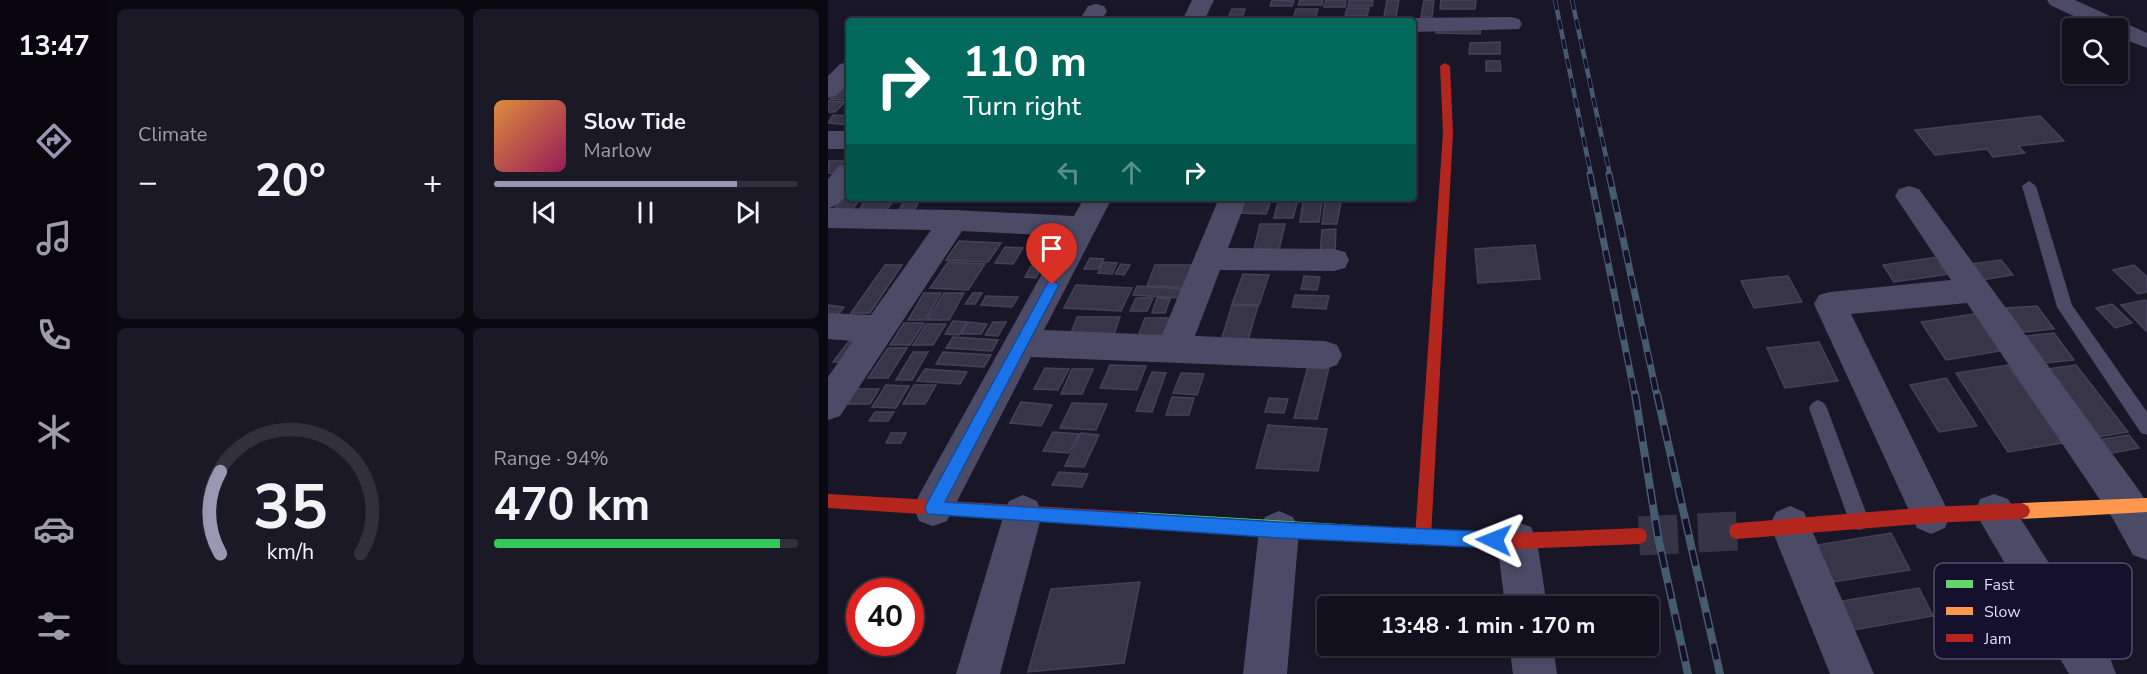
<!DOCTYPE html>
<html lang="en">
<head>
<meta charset="utf-8">
<style>
	:root { --surface:#13101d; --page:#1c1926; --text:#f1f3f6; --muted:#9d9da4; --line:#32303b; --accent:#9a97b3 }
	body { margin:0; font-family:"Nunito Sans",sans-serif; background:var(--page); color:var(--text); height:100vh; display:flex; flex-direction:column; font-size:22px; white-space:nowrap }
	* { box-sizing:border-box; margin:0 }
	p { font-size:20px; color:var(--muted) }
	.icon { flex:none; width:33px; height:33px; fill:none; stroke:currentColor; stroke-width:2; stroke-linecap:round; stroke-linejoin:round }
	.map { position:relative; flex:1; overflow:hidden }
	.drawer { display:flex; flex-direction:column; gap:9px; padding:9px; background:#0a0910; width:720px }
	.drawer>* { flex:none }
	.banner { position:absolute; left:18px; top:18px; width:570px; height:183px; border-radius:6px; box-shadow:0 3px 9px #0003,0 0 0 2px var(--line); background:#00695c; color:#fff; overflow:hidden }
	.buttons { position:absolute; left:1234px; top:18px; display:grid; gap:12px }
	.buttons a { display:grid; place-items:center; width:66px; height:66px; border-radius:6px; background:var(--surface); box-shadow:0 3px 9px #0003,0 0 0 2px var(--line); font-size:30px }
	.speed { position:absolute; left:18px; top:578px; display:flex; gap:12px; font-size:30px; font-weight:700; text-align:center }
	.speed>* { display:grid; place-content:center; width:78px; height:78px; border-radius:50%; background:var(--surface); box-shadow:0 3px 9px #0003,0 0 0 2px var(--line); line-height:1 }
	.speed .limit { border:9px solid #d22; background:#fff; color:#111 }
	.pin { position:absolute; display:grid; place-items:center; width:51px; height:51px; color:#fff; margin:-62px -26px; border-radius:50% 50% 50% 0; rotate:-45deg; box-shadow:0 0 6px #0007 }
	.pin .icon { rotate:45deg }
	.me { position:absolute; width:66px; margin:-33px; rotate:272deg; stroke-linejoin:round; filter:drop-shadow(0 0 4px #0008) }
	.turn { display:flex; align-items:center; gap:21px; height:126px; padding:0 18px; font-size:27px }
	.turn .icon { width:78px; height:78px; stroke-width:2.5 }
	.turn b { display:block; font-size:42px; line-height:51px }
	.lanes { display:flex; align-items:center; height:57px; padding:0 18px; background:#0003; justify-content:center; gap:30px; direction:ltr }
	.lanes .off { opacity:.35 }
	.big { font-size:45px; font-weight:700; line-height:1.1 }
	.drawer .tile { flex:1; display:flex; flex-direction:column; justify-content:center; gap:9px; min-width:0; padding:0 21px; border-radius:9px; background:var(--page) }
	.drawer .dial { align-items:center; gap:0 }
	.dial svg { height:156px; overflow:visible; fill:none; stroke:var(--line); stroke-width:7; stroke-linecap:round; text-anchor:middle }
	.dial text { fill:var(--text); stroke:none }
	.song { display:flex; align-items:center; gap:18px }
	.cover { width:72px; height:72px; border-radius:9px; background:linear-gradient(135deg,hsl(30 70% 55%),hsl(330 70% 35%)) }
	.played { height:6px; border-radius:3px; background:linear-gradient(90deg,var(--accent) 80%,var(--line) 80%) }
	.keys { display:flex; justify-content:space-around; direction:ltr }
	.heat { display:flex; justify-content:space-between; align-items:center; font-size:33px; direction:ltr }
	.charge { height:9px; border-radius:4px; background:linear-gradient(90deg,#34c759 94%,var(--line) 0) }
	.drawer .tiles { flex:1; display:grid; gap:9px; grid-template-columns:repeat(2,1fr) }
	.trip { position:absolute; left:489px; top:596px; width:342px; height:60px; border-radius:6px; background:var(--surface); box-shadow:0 3px 9px #0003,0 0 0 2px var(--line); font-weight:700; line-height:60px; text-align:center }
	main { display:flex; flex:1; min-height:0 }
	.tabs { display:flex; flex-direction:column; width:108px; justify-content:space-around; align-items:center; background:#08060c; color:var(--muted) }
	.tabs .icon { width:42px; height:42px }
	.tabs .current { color:var(--accent) }
	.tabs b { font-size:27px; color:var(--text) }
	.map>svg:first-child { display:block }
</style>
</head>
<body>
<main>
<nav class="tabs">
<b>13:47</b>
<svg class="icon current" aria-label="directions" viewBox="0 0 24 24"><path d="M12 3l9 9-9 9-9-9zM9 14v-3h6M13 9l2 2-2 2"/></svg>
<svg class="icon" aria-label="music" viewBox="0 0 24 24"><path d="M9 18V5l10-2v13"/><circle cx="6" cy="18" r="3"/><circle cx="16" cy="16" r="3"/></svg>
<svg class="icon" aria-label="phone" viewBox="0 0 24 24"><path d="M5 4h4l2 5-3 2q2 4 5 5l2-3 5 2v4C11 20 4 13 5 4z"/></svg>
<svg class="icon" aria-label="climate" viewBox="0 0 24 24"><path d="M12 3v18M4 7l16 10M4 17L20 7"/></svg>
<svg class="icon" aria-label="car" viewBox="0 0 24 24"><path d="M5 17H2v-5l4-1 3-4h7l3 4 3 1v5h-3M9 17h6M6 11h13"/><circle cx="7" cy="17" r="2"/><circle cx="17" cy="17" r="2"/></svg>
<svg class="icon" aria-label="filters" viewBox="0 0 24 24"><path d="M4 7h16M4 17h16"/><circle cx="9" cy="7" r="2"/><circle cx="15" cy="17" r="2"/></svg>
</nav>
<section class="drawer">
<div class="tiles">
<div class="tile"><p>Climate</p>
<div class="heat"><a>−</a><b class="big">20°</b><a>+</a></div>
</div>
<div class="tile">
<div class="song"><i class="cover"></i><div><b>Slow Tide</b><p>Marlow</p></div></div>
<div class="played"></div>
<div class="keys"><svg class="icon" aria-label="previous" viewBox="0 0 24 24"><path d="M18 5L8 12l10 7zM5 5v14"/></svg><svg class="icon" aria-label="pause" viewBox="0 0 24 24"><path d="M8 5v14M16 5v14"/></svg><svg class="icon" aria-label="next" viewBox="0 0 24 24"><path d="M6 5l10 7-10 7zM19 5v14"/></svg></div>
</div>
<div class="tile dial"><svg viewBox="0 0 100 80">
<path d="M14 69A42 42 0 1 1 86 69"/>
<path d="M14 69A42 42 0 0 1 14 27" stroke="#9a97b3"/>
<text x="50" y="56" font-size="32" font-weight="700">35</text>
<text x="50" y="72" font-size="11">km/h</text>
</svg></div>
<div class="tile"><p>Range · 94%</p><b class="big">470 km</b><div class="charge"></div></div>
</div>
</section>
<div class="map">
<svg width="1319" height="674" viewBox="0 0 1319 674">
	<rect width="100%" height="100%" fill="#191627"/>
	<path fill="#383548" stroke="#454159" stroke-width="1.5" d="M 444,0 L 466,1 L 464,6 L 442,6 Z
		M 472,0 L 495,0 L 494,5 L 470,5 Z
		M 498,0 L 518,0 L 517,7 L 496,7 Z
		M 521,0 L 545,0 L 544,6 L 520,6 Z
		M 559,0 L 571,0 L 568,17 L 556,16 Z
		M 596,0 L 606,0 L 604,17 L 593,17 Z
		M 613,0 L 648,0 L 647,9 L 612,9 Z
		M 519,8 L 541,8 L 539,16 L 517,16 Z
		M 404,9 L 417,9 L 415,15 L 401,15 Z
		M 468,9 L 490,9 L 487,19 L 465,19 Z
		M 609,26 L 653,27 L 652,34 L 608,33 Z
		M 672,42 L 672,54 L 641,54 L 642,43 Z
		M 658,61 L 672,61 L 673,71 L 658,71 Z
		M 18,84 L 21,84 L 19,100 L 2,99 Z
		M 0,102 L 0,101 L 17,102 L 7,112 L 0,112 Z
		M 5,115 L 21,116 L 21,125 L 0,123 Z
		M 1212,116 L 1236,141 L 1190,146 L 1197,153 L 1165,157 L 1159,149 L 1107,155 L 1087,130 Z
		M 1,161 L 17,161 L 6,174 L 0,173 Z
		M 21,189 L 21,198 L 33,198 L 23,211 L 4,212 Z
		M 39,198 L 67,198 L 58,211 L 30,211 Z
		M 416,198 L 444,198 L 438,214 L 410,213 Z
		M 451,199 L 470,199 L 465,218 L 446,218 Z
		M 77,200 L 92,200 L 86,210 L 71,210 Z
		M 475,202 L 494,202 L 491,222 L 472,222 Z
		M 497,202 L 513,202 L 509,224 L 494,224 Z
		M 432,224 L 457,224 L 451,250 L 426,249 Z
		M 508,229 L 507,254 L 492,255 L 494,230 Z
		M 131,241 L 173,243 L 160,262 L 118,260 Z
		M 707,245 L 712,279 L 650,283 L 647,249 Z
		M 177,247 L 195,248 L 185,264 L 167,263 Z
		M 1110,257 L 1122,274 L 1066,282 L 1055,265 Z
		M 262,258 L 276,259 L 270,269 L 256,269 Z
		M 1173,260 L 1185,275 L 1154,280 L 1142,264 Z
		M 120,262 L 157,264 L 140,290 L 102,288 Z
		M 275,262 L 289,263 L 284,274 L 270,273 Z
		M 293,264 L 302,265 L 296,275 L 287,274 Z
		M 57,265 L 74,265 L 42,313 L 23,313 Z
		M 327,265 L 366,265 L 358,287 L 319,286 Z
		M 1306,265 L 1319,277 L 1319,292 L 1310,294 L 1285,270 Z
		M 203,266 L 214,267 L 208,278 L 197,277 Z
		M 415,274 L 441,275 L 431,305 L 404,304 Z
		M 476,276 L 492,277 L 489,290 L 473,289 Z
		M 960,276 L 974,302 L 926,308 L 913,281 Z
		M 248,285 L 304,288 L 293,311 L 236,308 Z
		M 309,286 L 355,289 L 352,298 L 305,295 Z
		M 96,293 L 113,293 L 97,320 L 80,320 Z
		M 116,293 L 136,293 L 121,320 L 99,320 Z
		M 145,293 L 154,293 L 147,304 L 137,304 Z
		M 467,295 L 501,296 L 498,309 L 464,307 Z
		M 158,296 L 190,297 L 184,307 L 153,305 Z
		M 308,298 L 325,298 L 319,311 L 302,311 Z
		M 329,298 L 342,299 L 337,313 L 324,313 Z
		M 1317,300 L 1319,302 L 1318,331 L 1293,305 Z
		M 1284,304 L 1304,323 L 1287,328 L 1268,308 Z
		M 0,305 L 16,307 L 10,315 L 0,314 Z
		M 404,305 L 430,306 L 418,347 L 391,347 Z
		M 1209,306 L 1226,329 L 1195,332 L 1178,308 Z
		M 1152,313 L 1178,350 L 1118,360 L 1093,322 Z
		M 249,317 L 292,317 L 284,340 L 240,341 Z
		M 317,318 L 344,318 L 335,342 L 308,341 Z
		M 125,321 L 139,322 L 131,335 L 117,334 Z
		M 140,322 L 159,324 L 153,334 L 133,334 Z
		M 165,322 L 178,322 L 170,336 L 157,335 Z
		M 76,323 L 96,323 L 82,345 L 62,345 Z
		M 98,324 L 118,324 L 105,345 L 85,345 Z
		M 1226,333 L 1246,360 L 1217,363 L 1198,336 Z
		M 125,337 L 170,340 L 164,351 L 118,348 Z
		M 21,341 L 32,342 L 17,362 L 5,362 Z
		M 991,342 L 1010,381 L 957,388 L 939,348 Z
		M 60,348 L 79,348 L 60,378 L 40,378 Z
		M 85,352 L 100,352 L 84,380 L 68,380 Z
		M 115,352 L 163,355 L 156,367 L 108,364 Z
		M 282,365 L 318,366 L 309,390 L 272,388 Z
		M 1180,365 L 1235,443 L 1180,452 L 1128,373 Z
		M 1248,365 L 1300,432 L 1270,437 L 1219,369 Z
		M 480,366 L 501,367 L 489,419 L 466,418 Z
		M 217,368 L 241,369 L 230,390 L 206,389 Z
		M 97,369 L 139,372 L 132,384 L 89,381 Z
		M 244,369 L 265,369 L 254,394 L 233,394 Z
		M 324,372 L 338,373 L 324,412 L 308,411 Z
		M 353,373 L 376,374 L 369,395 L 345,393 Z
		M 1118,378 L 1149,426 L 1111,432 L 1082,385 Z
		M 58,385 L 81,386 L 68,408 L 44,407 Z
		M 86,385 L 108,385 L 97,404 L 75,404 Z
		M 28,389 L 51,389 L 42,404 L 19,404 Z
		M 344,397 L 366,398 L 361,415 L 338,415 Z
		M 441,398 L 460,399 L 456,413 L 437,412 Z
		M 193,402 L 224,405 L 213,426 L 182,423 Z
		M 244,403 L 279,404 L 268,430 L 232,428 Z
		M 47,412 L 66,412 L 60,421 L 41,421 Z
		M 440,425 L 499,429 L 490,471 L 428,468 Z
		M 225,432 L 251,434 L 241,453 L 215,451 Z
		M 63,433 L 78,433 L 73,443 L 58,443 Z
		M 253,433 L 271,435 L 256,467 L 237,466 Z
		M 1301,435 L 1311,448 L 1279,454 L 1269,440 Z
		M 231,472 L 260,474 L 254,487 L 224,485 Z
		M 1063,533 L 1082,570 L 1005,582 L 989,545 Z
		M 312,582 L 296,663 L 200,672 L 223,589 Z
		M 1091,588 L 1105,616 L 1026,630 L 1014,601 Z"/>
	<g fill="none" stroke-linecap="round" stroke-linejoin="round">
		<path stroke="#373447" stroke-width="39" stroke-dasharray="39 20" stroke-linecap="butt" d="M 811,536 L 909,531"/>
		<path fill="#4c4b67" fill-rule="evenodd" d="M 1201,181 L 1208,186 L 1244,305 L 1319,412 L 1319,435 L 1313,433 L 1229,307 L 1194,186 Z
			M 990,400 L 996,403 L 999,408 L 1041,521 L 1038,528 L 1031,530 L 1024,528 L 1021,521 L 981,408 L 984,403 Z"/>
		<path fill="#4c4b67" fill-rule="evenodd" d="M 364,0 L 386,0 L 376,21 L 354,21 Z
			M 1219,0 L 1247,0 L 1319,33 L 1319,48 L 1290,37 L 1290,28 L 1271,28 L 1222,5 Z
			M 268,4 L 276,6 L 279,11 L 273,21 L 251,21 L 260,6 Z
			M 683,17 L 691,19 L 694,24 L 691,29 L 585,32 L 585,21 L 576,21 L 585,18 Z
			M 21,62 L 21,83 L 9,95 L 0,98 L 0,76 L 12,64 Z
			M 0,131 L 21,131 L 21,149 L 0,149 Z
			M 21,164 C 21,183 23,201 1,208 L 126,210 L 246,216 L 256,198 L 284,198 L 216,330 L 334,335 L 391,198 L 419,198 L 400,248 L 506,249 L 517,252 L 521,260 L 517,268 L 506,271 L 392,270 L 367,336 L 497,341 L 509,345 L 514,355 L 509,365 L 497,369 L 203,357 L 119,521 L 105,526 L 91,521 L 86,508 L 91,495 L 235,236 L 134,231 L 12,416 L 0,420 L 0,377 L 25,341 L 0,339 L 0,313 L 43,315 L 103,230 L 0,228 L 0,179 L 11,166 Z
			M 1081,186 L 1091,189 L 1313,493 L 1319,504 L 1319,560 L 1305,555 L 1285,519 L 1139,303 L 1023,314 L 1122,515 L 1117,528 L 1103,534 L 1089,528 L 986,304 L 991,295 L 1002,292 L 1123,280 L 1067,196 L 1071,189 Z
			M 1166,494 L 1180,499 L 1282,658 L 1288,674 L 1241,674 L 1147,512 L 1152,499 Z
			M 195,495 L 209,501 L 214,514 L 172,674 L 128,674 L 176,514 L 181,501 Z
			M 962,506 L 976,512 L 1046,674 L 1002,674 L 942,525 L 948,512 Z
			M 451,511 L 465,517 L 471,530 L 459,674 L 415,674 L 431,530 L 437,517 Z
			M 689,522 L 703,527 L 709,541 L 719,606 L 677,606 L 669,541 L 675,527 Z
			M 681,645 L 725,645 L 729,674 L 685,674 Z"/>
		<path fill="#63d668" fill-rule="evenodd" d="M 309,512 L 613,530 L 619,532 L 621,538 L 619,544 L 613,546 L 309,528 L 303,525 L 301,520 L 303,515 Z"/>
		<path fill="#ff974d" fill-rule="evenodd" d="M 1319,498 L 1319,512 L 1194,519 L 1188,516 L 1186,511 L 1188,506 L 1194,503 Z"/>
		<path fill="#b3261e" fill-rule="evenodd" d="M 617,63 L 622,66 L 625,133 L 603,537 L 601,543 L 595,545 L 589,543 L 587,537 L 615,133 L 612,66 Z
			M 0,494 L 309,512 L 315,515 L 317,520 L 315,525 L 309,528 L 0,508 Z
			M 1194,503 L 1200,506 L 1202,511 L 1200,516 L 1194,519 L 1103,523 L 909,539 L 903,537 L 901,531 L 903,525 L 909,523 L 1103,507 Z
			M 811,528 L 817,530 L 819,536 L 817,542 L 811,544 L 689,549 L 613,546 L 607,544 L 605,538 L 607,532 L 613,530 L 689,533 Z"/>
		<defs>
			<path id="rail-far2" d="M 727,0 L 763,175
				M 744,0 L 782,175"/>
			<path id="rail-far1" d="M 762,174 L 807,396
				M 781,174 L 829,396"/>
			<path id="rail" d="M 807,394 L 830,537 L 860,674
				M 829,394 L 892,674"/>
		</defs>
		<use href="#rail-far2" stroke="#455c6f" stroke-width="4.5"/>
		<use href="#rail-far1" stroke="#455c6f" stroke-width="7"/>
		<use href="#rail" stroke="#455c6f" stroke-width="8"/>
		<use href="#rail-far2" stroke="#14102d" stroke-width="3" stroke-dasharray="10" stroke-linecap="butt"/>
		<use href="#rail-far1" stroke="#14102d" stroke-width="4.5" stroke-dasharray="13" stroke-linecap="butt"/>
		<use href="#rail" stroke="#14102d" stroke-width="5" stroke-dasharray="16" stroke-linecap="butt"/>
	</g>
	<path fill="#1a73e8" stroke="#114b97" stroke-width="1.5" d="M 224,280 L 231,285 L 117,502 L 451,522 L 666,532 L 672,534 L 674,540 L 672,545 L 666,548 L 451,538 L 99,514 L 97,508 L 99,503 L 220,282 Z"/>
	<rect x="1106" y="563" width="198" height="96" rx="9" fill="#14102d" stroke="#514d6c" stroke-width="1.5"/>
	<rect x="1118" y="580" width="27" height="8" fill="#63d668"/>
	<rect x="1118" y="607" width="27" height="8" fill="#ff974d"/>
	<rect x="1118" y="634" width="27" height="8" fill="#b3261e"/>
	<g font-size="16" fill="#dfdcff">
		<text x="1156" y="590">Fast</text>
		<text x="1156" y="617">Slow</text>
		<text x="1156" y="644">Jam</text>
	</g>
</svg>
<div class="buttons">
<a><svg class="icon" aria-label="search" viewBox="0 0 24 24"><circle cx="10" cy="10" r="6"/><path d="M15 15l6 6"/></svg></a>
</div>
<div class="speed"><div class="limit">40</div></div>
<div class="pin" style="left:224px;top:285px;background:#d93025"><svg class="icon" aria-label="arrive" viewBox="0 0 24 24"><path d="M6 21V4h12l-3 4 3 4H6"/></svg></div>
<svg class="me" style="left:666px;top:540px" viewBox="-20 -20 40 40"><path d="M0-17L14 15 0 8-14 15z" fill="#1a73e8" stroke="#fff" stroke-width="4"/></svg>
<div class="trip">13:48 · 1 min · 170 m</div>
<div class="banner">
<div class="turn"><svg class="icon" aria-label="right" viewBox="0 0 24 24"><path d="M7 20v-9h11M14 6l5 5-5 5"/></svg><div><b>110 m</b>Turn right</div></div>
<div class="lanes"><svg class="icon off" aria-label="left" viewBox="0 0 24 24"><path d="M17 20v-9H6M10 6l-5 5 5 5"/></svg><svg class="icon off" aria-label="ahead" viewBox="0 0 24 24"><path d="M12 20V5M6 11l6-6 6 6"/></svg><svg class="icon" aria-label="right" viewBox="0 0 24 24"><path d="M7 20v-9h11M14 6l5 5-5 5"/></svg></div>
</div>
</div>
</main>
</body>
</html>
